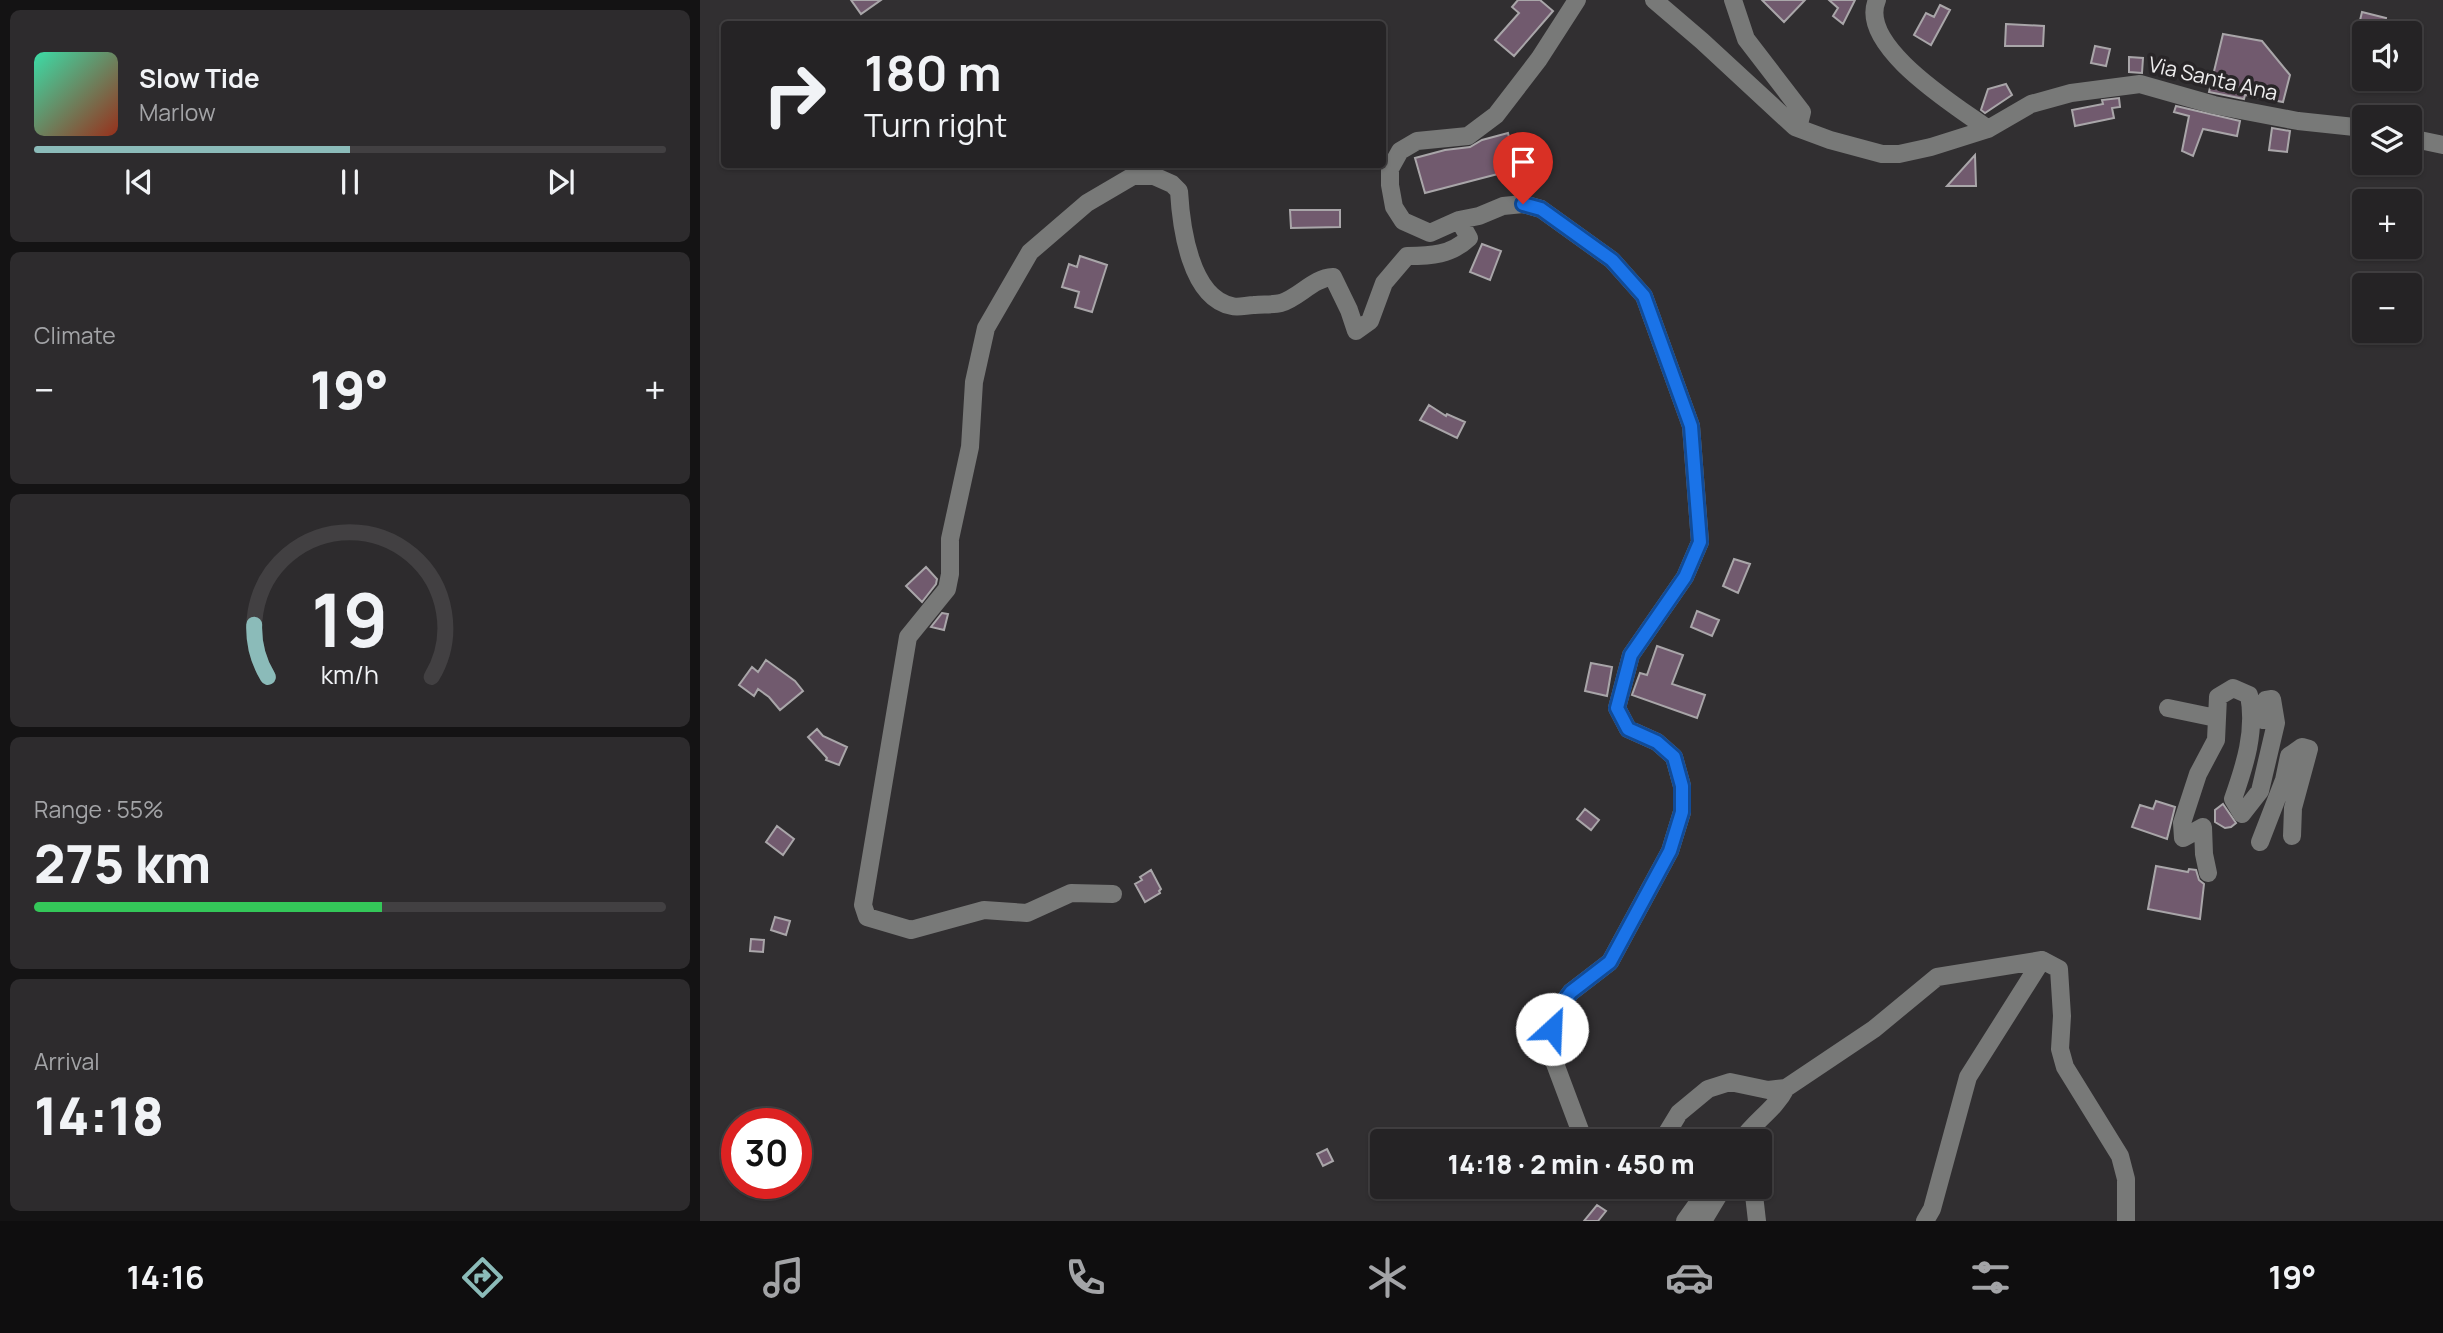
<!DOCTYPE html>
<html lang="en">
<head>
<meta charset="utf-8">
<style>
	:root { --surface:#252325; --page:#2d2b2d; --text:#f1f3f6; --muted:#a3a4a7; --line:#424042; --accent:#8bbbb9 }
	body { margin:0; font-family:Manrope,sans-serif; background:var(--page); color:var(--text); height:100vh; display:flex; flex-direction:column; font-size:26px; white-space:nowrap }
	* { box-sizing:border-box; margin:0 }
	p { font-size:23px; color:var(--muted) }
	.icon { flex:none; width:38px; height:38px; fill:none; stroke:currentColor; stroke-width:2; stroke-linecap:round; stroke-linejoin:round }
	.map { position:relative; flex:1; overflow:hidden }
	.panel { display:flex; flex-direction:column; gap:10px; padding:10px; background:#141314; width:700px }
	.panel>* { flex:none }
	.top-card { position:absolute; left:21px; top:21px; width:665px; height:147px; border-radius:7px; box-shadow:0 2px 5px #0004,0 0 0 2px var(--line); background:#252325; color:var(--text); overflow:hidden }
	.tools { position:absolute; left:1652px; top:21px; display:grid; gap:14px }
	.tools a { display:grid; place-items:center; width:70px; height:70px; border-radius:7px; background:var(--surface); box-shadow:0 2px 5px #0004,0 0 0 2px var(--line); font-size:35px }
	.speed { position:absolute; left:21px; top:1108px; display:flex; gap:14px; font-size:35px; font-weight:700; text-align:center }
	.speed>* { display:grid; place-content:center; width:91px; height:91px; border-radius:50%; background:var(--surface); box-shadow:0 2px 5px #0004,0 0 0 2px var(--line); line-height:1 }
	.speed .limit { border:10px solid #d22; background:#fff; color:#111 }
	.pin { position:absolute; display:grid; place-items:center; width:60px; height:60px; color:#fff; margin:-72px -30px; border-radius:50% 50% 50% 0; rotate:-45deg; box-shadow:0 0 7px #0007 }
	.pin .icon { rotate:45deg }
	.me { position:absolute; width:77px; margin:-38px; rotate:25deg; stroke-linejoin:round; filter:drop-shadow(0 0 5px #0008) }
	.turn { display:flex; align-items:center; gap:24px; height:147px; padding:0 28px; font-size:32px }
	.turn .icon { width:91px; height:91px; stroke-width:2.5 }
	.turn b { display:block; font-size:49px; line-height:60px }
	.big { font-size:52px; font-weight:800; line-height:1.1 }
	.panel .tile { flex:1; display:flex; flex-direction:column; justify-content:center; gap:10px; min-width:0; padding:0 24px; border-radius:10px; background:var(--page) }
	.panel .dial { align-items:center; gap:0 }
	.dial svg { height:182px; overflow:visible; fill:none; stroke:var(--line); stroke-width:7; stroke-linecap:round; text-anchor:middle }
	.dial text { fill:var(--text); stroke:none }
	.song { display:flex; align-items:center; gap:21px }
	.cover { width:84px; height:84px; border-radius:10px; background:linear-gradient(135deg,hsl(160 70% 55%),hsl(10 70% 35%)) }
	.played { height:7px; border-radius:4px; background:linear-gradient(90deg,var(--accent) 50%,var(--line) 50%) }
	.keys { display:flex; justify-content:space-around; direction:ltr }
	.heat { display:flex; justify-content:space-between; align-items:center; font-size:38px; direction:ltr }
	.charge { height:10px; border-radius:5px; background:linear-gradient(90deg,#34c759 55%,var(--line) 0) }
	.trip { position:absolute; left:670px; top:1129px; width:402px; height:70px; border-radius:7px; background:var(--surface); box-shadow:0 2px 5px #0004,0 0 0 2px var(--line); font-weight:800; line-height:70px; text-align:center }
	.tab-bar { display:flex; height:112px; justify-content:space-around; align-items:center; background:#0f0e0f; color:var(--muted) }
	.tab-bar .icon { width:49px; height:49px }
	.tab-bar .on { color:var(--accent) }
	.tab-bar b { font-size:32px; color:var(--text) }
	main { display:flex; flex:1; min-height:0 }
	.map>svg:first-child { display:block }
</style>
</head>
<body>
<main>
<section class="panel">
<div class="tile">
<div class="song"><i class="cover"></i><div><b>Slow Tide</b><p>Marlow</p></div></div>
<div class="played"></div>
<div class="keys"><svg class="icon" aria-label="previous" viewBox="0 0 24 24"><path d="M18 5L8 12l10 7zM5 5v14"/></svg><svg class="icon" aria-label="pause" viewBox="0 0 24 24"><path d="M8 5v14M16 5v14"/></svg><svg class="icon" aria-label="next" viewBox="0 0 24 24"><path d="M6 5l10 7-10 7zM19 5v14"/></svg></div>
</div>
<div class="tile"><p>Climate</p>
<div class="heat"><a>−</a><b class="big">19°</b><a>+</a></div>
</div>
<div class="tile dial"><svg viewBox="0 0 100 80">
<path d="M14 69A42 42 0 1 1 86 69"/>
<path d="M14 69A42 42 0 0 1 8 46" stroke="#8bbbb9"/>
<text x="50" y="56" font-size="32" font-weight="700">19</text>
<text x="50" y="72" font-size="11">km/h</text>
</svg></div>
<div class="tile"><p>Range · 55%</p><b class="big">275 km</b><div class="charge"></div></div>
<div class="tile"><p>Arrival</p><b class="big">14:18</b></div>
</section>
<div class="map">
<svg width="1743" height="1221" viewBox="0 0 1743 1221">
	<rect width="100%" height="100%" fill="#312f31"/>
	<path fill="#715a6e" stroke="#a9a6a9" stroke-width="2" d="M 151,0 L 181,0 L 161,14 Z
		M 818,0 L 840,0 L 853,11 L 814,56 L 795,40 L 819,13 L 812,7 Z
		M 1062,0 L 1105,0 L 1084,22 Z
		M 1129,0 L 1155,0 L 1143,24 L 1133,16 L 1138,8 Z
		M 1240,5 L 1250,10 L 1231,45 L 1214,35 L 1226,13 L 1234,17 Z
		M 1662,12 L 1686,18 L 1683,33 L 1657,33 Z
		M 1306,24 L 1344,26 L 1343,46 L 1305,46 Z
		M 1523,34 L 1562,41 L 1590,75 L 1583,102 L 1545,95 L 1544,99 L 1509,92 Z
		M 1395,46 L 1410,49 L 1406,66 L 1391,63 Z
		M 1429,57 L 1443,58 L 1442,73 L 1429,72 Z
		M 1306,84 L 1312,95 L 1285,113 L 1281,110 L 1288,89 Z
		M 1419,98 L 1420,107 L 1412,108 L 1414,118 L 1375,126 L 1372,110 L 1403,104 L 1402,100 Z
		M 1476,106 L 1540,121 L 1537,136 L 1503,129 L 1493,156 L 1482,151 L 1489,116 L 1474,112 Z
		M 1572,128 L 1590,131 L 1587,152 L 1569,150 Z
		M 808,133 L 817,169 L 725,193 L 715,158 L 745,150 L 770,147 L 782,140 Z
		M 1275,155 L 1276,186 L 1247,186 Z
		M 590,210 L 640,210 L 640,227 L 591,228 Z
		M 782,244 L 801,251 L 790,280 L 770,272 Z
		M 380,256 L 407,265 L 392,312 L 375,307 L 379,292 L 362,287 L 369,264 L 377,267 Z
		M 729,405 L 746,416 L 747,414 L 765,422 L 757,438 L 720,420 Z
		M 1034,559 L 1050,564 L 1038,593 L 1023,586 Z
		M 226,567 L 237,579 L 236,584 L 222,602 L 206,586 Z
		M 997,611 L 1019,620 L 1012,636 L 991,627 Z
		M 242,613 L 248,614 L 244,630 L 231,627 Z
		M 957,646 L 983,655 L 972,684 L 1005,695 L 997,718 L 932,695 L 940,673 L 947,675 Z
		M 66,660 L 95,681 L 103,691 L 80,710 L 69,697 L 58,689 L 54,696 L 39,685 L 52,667 L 58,672 Z
		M 891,663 L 912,667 L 907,696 L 885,691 Z
		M 117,729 L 123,736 L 147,747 L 139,765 L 126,760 L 127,758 L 108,737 Z
		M 1456,801 L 1475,807 L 1467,839 L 1432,827 L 1440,805 L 1453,809 Z
		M 1523,804 L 1536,823 L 1531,827 L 1525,828 L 1515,822 L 1515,810 Z
		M 885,809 L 899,820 L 891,830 L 877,819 Z
		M 77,826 L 94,839 L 83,855 L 66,842 Z
		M 1456,866 L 1488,872 L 1489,869 L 1496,870 L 1499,880 L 1504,884 L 1500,919 L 1448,909 Z
		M 451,870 L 461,889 L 459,891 L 460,893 L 445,902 L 435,884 L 442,880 L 440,877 Z
		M 75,917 L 90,921 L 86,935 L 71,930 Z
		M 51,939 L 64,940 L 63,952 L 50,951 Z
		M 627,1149 L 633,1161 L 623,1166 L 617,1154 Z
		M 897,1205 L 906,1211 L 898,1221 L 884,1221 Z"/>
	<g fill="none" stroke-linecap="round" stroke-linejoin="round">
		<path stroke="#787978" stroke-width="18" d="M 877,0 L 839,59 L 796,115 L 768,136 L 717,141 L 700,151 L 690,169 L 690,185 L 694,207 L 703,221 L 730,233 L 759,220 L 779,216 L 803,206 L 823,204 L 841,209 L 912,260 L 944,296 L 991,426 L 1000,542 L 985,577 L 931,655 L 917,708 L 928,729 L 957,742 L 974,757 L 982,786 L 982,812 L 970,851 L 910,962 L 871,992 L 856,1012 L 848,1045 L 884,1141
			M 954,0 L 1002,41 L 1095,127 L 1130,140 L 1182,154 L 1199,154 L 1231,147 L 1288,129 L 1331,104 L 1371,93 L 1440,84 L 1514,105 L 1598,121 L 1664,128
			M 1033,0 L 1046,39 L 1102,112 L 1100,120 L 1095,127
			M 1177,0 C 1157,46 1258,107 1288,129
			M 1710,138 L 1743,145
			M 1468,708 L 1516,718
			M 1560,842 L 1584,780 L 1589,756 L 1602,747 L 1609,749 L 1593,808 L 1592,836
			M 1508,873 L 1504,854 L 1503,827 L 1483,838 L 1482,823 L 1498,774 L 1516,740 L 1518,697 L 1533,688 L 1549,695 C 1556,731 1545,765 1533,799 L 1542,814 L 1560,791 L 1576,723 L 1572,699 L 1566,700 L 1563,720
			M 413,894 L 371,893 L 327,913 L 284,910 L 211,930 L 167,917 L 163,905 L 208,637 L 247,589 L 250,574 L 250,539 L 270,447 L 274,382 L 286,328 L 330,252 L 387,203 L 433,176 L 454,176 L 472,184 L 479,191 C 481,226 490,298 532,306 C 538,308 547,305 554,305 C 562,304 573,305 581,303 C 600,297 613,278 633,277 L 649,310 L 656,331 L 670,321 L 684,283 L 707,256 C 731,256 751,255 769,238 L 759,220
			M 962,1141 L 979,1113 L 1008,1089 L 1030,1082 L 1068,1090 L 1086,1088 L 1174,1029 L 1237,977 L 1342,960 L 1359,969 L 1362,1016 L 1360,1049 L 1365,1067 L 1420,1156 L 1426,1179 L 1426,1221
			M 1041,1141 C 1054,1121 1075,1110 1086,1088
			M 1053,1186 L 1057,1221
			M 985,1221 L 1010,1186
			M 1003,1221 L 1024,1186
			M 1225,1221 L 1232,1209 L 1268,1077 L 1342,960"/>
	</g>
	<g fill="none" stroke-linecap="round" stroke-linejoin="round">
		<defs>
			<path id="route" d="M 823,204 L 841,209 L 912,260 L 944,296 L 991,426 L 1000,542 L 985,577 L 931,655 L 917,708 L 928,729 L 957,742 L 974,757 L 982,786 L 982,812 L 970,851 L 910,962 L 871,992 L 856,1012 L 852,1029"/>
		</defs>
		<use href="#route" stroke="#114b97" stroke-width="18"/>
		<use href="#route" stroke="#1a73e8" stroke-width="12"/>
	</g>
	<g text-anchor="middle" stroke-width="7" stroke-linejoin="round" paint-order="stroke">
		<g font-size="21" fill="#eeedee" stroke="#282527">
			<text transform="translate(1513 79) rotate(13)" y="7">Via Santa Ana</text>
		</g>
	</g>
</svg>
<div class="tools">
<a><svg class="icon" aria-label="sound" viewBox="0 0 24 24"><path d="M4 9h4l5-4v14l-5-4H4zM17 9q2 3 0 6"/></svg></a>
<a><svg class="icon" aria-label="layers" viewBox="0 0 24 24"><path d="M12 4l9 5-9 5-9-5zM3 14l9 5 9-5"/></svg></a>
<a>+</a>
<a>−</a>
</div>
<div class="speed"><div class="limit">30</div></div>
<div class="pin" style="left:823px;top:204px;background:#d93025"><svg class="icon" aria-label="arrive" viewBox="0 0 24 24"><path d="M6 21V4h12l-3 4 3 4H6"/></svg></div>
<svg class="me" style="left:852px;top:1029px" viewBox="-20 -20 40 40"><circle r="19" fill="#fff"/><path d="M0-13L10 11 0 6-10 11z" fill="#1a73e8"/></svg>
<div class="trip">14:18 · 2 min · 450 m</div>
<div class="top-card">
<div class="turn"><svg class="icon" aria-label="right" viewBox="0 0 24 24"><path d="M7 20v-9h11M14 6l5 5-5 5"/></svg><div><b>180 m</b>Turn right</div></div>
</div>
</div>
</main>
<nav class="tab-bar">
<b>14:16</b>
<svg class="icon on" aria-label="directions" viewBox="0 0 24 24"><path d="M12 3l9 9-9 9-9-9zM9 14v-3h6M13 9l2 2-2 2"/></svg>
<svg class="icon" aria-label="music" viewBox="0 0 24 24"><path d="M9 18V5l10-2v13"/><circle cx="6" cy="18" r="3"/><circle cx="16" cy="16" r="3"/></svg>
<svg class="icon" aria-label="phone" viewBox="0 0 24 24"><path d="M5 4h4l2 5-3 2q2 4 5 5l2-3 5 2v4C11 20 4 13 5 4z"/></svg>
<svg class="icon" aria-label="climate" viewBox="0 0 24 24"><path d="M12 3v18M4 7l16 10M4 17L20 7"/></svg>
<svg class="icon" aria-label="car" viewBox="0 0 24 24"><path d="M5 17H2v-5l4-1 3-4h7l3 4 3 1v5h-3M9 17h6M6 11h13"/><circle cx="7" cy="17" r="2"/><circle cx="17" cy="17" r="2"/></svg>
<svg class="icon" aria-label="filters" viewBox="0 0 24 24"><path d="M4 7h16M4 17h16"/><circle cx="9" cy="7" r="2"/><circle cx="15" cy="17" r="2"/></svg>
<b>19°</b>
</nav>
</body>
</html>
